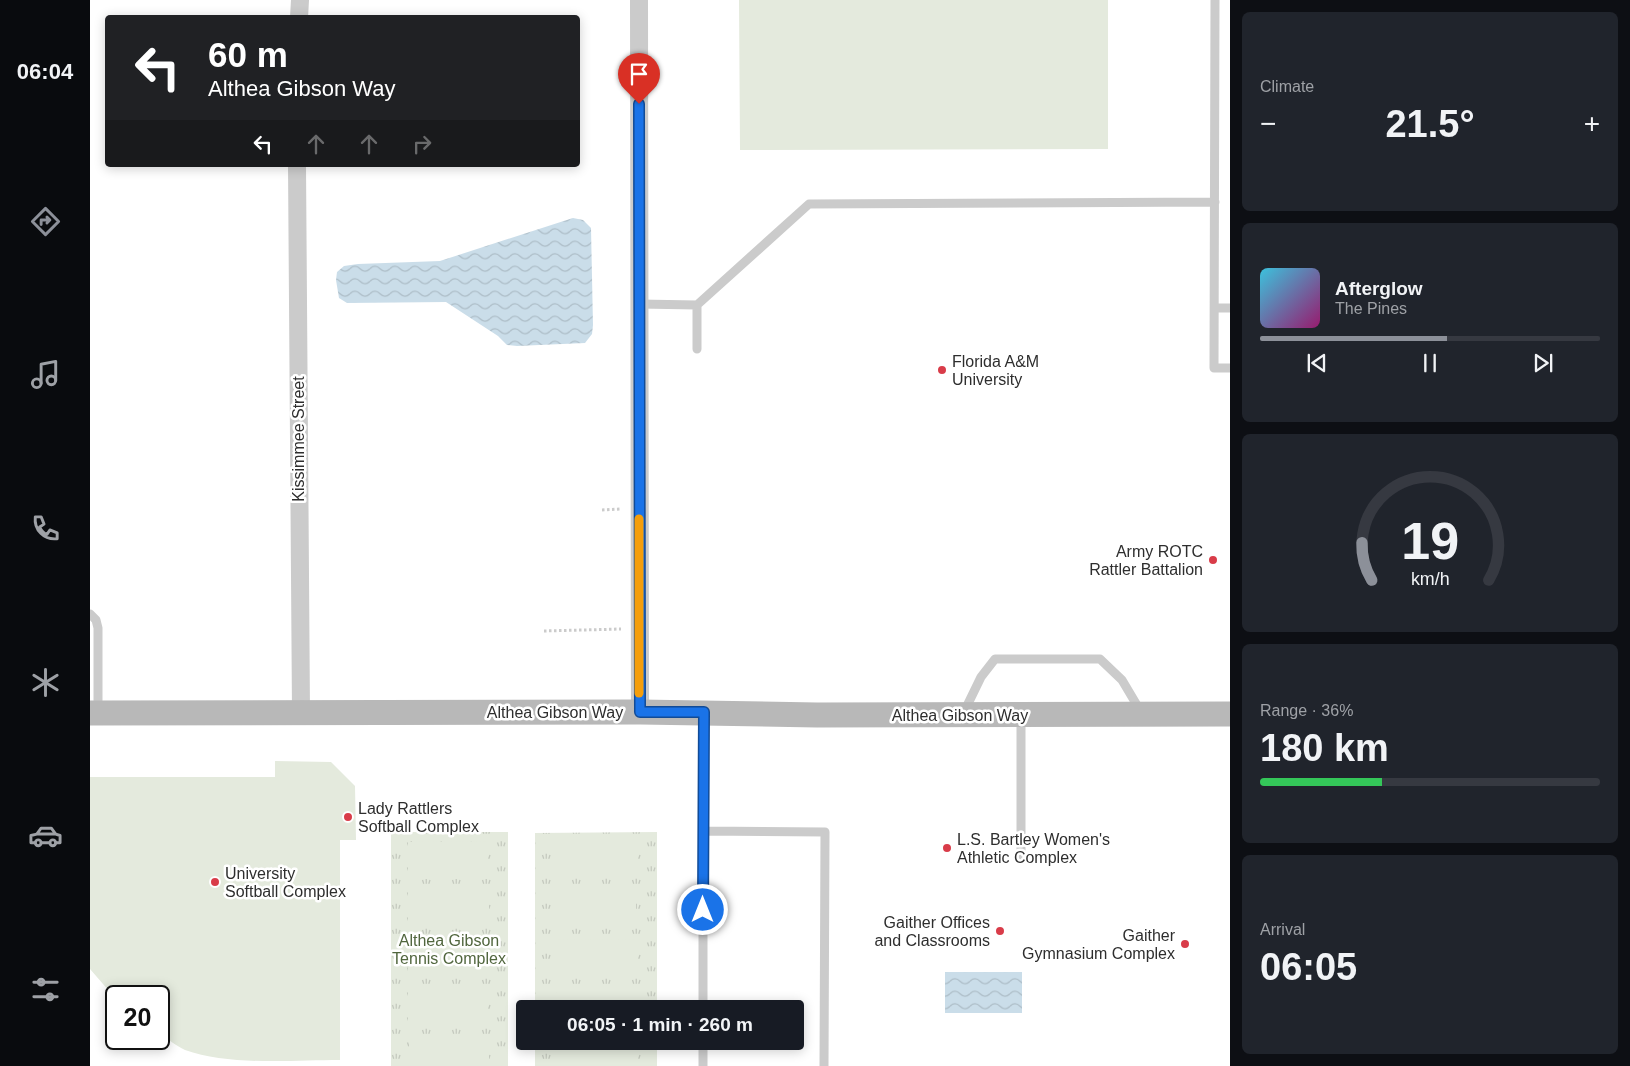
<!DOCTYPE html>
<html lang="en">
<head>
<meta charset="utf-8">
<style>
	:root { --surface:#171b24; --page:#20242c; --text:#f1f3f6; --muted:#9ea1a6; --line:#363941; --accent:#8c9099 }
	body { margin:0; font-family:Arial,sans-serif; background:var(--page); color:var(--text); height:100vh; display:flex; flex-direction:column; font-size:19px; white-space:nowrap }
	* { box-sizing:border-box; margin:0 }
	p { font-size:16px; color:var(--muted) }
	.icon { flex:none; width:28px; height:28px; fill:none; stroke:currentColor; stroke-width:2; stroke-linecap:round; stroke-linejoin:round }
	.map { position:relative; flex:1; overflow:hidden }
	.sheet { display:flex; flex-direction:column; gap:12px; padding:12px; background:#0d0f14; width:400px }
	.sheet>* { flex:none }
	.banner { position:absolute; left:15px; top:15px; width:475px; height:152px; border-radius:5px; box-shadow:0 2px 12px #0003; background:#202124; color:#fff; overflow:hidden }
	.speed { position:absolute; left:15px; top:985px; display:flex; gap:10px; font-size:25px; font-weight:700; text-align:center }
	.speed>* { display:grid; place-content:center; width:65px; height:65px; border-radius:50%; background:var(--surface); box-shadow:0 2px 12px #0003; line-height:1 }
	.speed .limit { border:2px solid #111; border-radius:8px; background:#fff; color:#111 }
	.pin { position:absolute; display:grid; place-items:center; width:42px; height:42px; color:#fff; margin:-51px -21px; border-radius:50% 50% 50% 0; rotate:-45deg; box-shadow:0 0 5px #0007 }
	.pin .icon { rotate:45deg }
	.me { position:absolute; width:55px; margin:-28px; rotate:0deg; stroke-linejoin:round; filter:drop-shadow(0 0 4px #0008) }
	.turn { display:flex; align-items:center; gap:18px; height:105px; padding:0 20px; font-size:22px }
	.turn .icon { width:65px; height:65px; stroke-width:2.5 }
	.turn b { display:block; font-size:35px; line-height:42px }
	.lanes { display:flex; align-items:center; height:48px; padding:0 20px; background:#0003; justify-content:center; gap:25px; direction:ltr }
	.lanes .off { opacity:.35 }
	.big { font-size:38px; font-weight:700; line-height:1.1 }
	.sheet .widget { flex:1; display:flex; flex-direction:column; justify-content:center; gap:8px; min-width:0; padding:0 18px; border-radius:8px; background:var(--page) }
	.sheet .dial { align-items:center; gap:0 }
	.dial svg { height:130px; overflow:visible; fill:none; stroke:var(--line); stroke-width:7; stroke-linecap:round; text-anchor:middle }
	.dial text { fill:var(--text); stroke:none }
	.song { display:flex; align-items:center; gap:15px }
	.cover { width:60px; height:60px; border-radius:8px; background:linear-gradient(135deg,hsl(190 70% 55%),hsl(320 70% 35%)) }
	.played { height:5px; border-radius:2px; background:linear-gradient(90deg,var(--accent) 55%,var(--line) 55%) }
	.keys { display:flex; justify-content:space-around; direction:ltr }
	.heat { display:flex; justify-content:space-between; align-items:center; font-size:28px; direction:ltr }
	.charge { height:8px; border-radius:4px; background:linear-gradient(90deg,#34c759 36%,var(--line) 0) }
	.trip { position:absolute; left:426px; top:1000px; width:288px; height:50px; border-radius:5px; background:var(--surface); box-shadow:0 2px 12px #0003; font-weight:700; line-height:50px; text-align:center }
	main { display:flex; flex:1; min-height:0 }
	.tab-bar { display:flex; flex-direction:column; width:90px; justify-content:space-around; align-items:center; background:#090b0e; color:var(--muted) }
	.tab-bar .icon { width:35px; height:35px }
	.tab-bar .active { color:var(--accent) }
	.tab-bar b { font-size:22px; color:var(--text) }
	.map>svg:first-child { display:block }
</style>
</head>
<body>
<main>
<nav class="tab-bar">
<b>06:04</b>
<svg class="icon active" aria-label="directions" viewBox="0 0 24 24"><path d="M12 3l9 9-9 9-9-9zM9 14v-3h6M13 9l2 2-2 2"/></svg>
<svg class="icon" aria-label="music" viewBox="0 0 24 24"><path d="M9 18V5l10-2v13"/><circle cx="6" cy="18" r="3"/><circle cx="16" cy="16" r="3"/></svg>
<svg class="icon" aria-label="phone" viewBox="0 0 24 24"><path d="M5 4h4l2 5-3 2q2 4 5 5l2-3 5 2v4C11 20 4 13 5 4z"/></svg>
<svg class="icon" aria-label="climate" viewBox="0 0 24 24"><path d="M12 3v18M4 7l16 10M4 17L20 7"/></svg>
<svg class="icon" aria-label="car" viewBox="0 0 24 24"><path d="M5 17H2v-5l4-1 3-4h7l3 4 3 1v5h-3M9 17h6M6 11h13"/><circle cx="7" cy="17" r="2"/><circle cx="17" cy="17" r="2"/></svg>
<svg class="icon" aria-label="filters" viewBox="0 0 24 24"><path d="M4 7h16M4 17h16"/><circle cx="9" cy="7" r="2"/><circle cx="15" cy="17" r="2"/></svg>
</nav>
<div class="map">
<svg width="1140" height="1066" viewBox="0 0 1140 1066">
	<defs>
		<pattern id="park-tufts" width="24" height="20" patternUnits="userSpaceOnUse" patternTransform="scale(1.25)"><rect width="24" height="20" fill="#e4eadd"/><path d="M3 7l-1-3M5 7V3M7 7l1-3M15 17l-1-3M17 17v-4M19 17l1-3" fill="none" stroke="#c4c9be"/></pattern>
		<pattern id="water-waves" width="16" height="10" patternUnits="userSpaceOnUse" patternTransform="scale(1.25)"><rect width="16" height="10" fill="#cadde9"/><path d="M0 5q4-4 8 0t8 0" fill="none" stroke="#aebec8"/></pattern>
	</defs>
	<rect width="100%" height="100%" fill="#fff"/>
	<path fill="url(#park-tufts)" d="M 301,832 L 418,832 L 418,1066 L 301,1066 Z
		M 567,832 L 567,1009 L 445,1009 L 445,833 Z
		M 445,1041 L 567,1041 L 567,1066 L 445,1066 Z"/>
	<path fill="#e4eadd" d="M 649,0 L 1018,0 L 1018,149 L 650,150 Z
		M 185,761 L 241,762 L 265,786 L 266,840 L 250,840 L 250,1060 C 202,1060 139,1066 95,1050 C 86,1046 77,1038 69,1033 L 69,996 L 26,996 L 26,999 L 0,969 L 0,777 L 185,777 Z
		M 398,841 L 398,879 L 318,879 L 318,842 Z
		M 466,841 L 547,841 L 547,878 L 466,878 Z
		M 318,891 L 399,891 L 399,928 L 318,928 Z
		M 466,891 L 546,891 L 546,928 L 466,928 Z
		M 547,939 L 547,977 L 466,977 L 466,940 Z
		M 318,940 L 398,940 L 398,977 L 318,977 Z
		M 318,989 L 398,989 L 398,1026 L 318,1026 Z
		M 467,989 L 547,989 L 547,1009 L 467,1009 Z
		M 319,1039 L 399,1039 L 399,1066 L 319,1066 Z
		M 467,1041 L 547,1041 L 547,1066 L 467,1066 Z"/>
	<path fill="url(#water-waves)" d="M 483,218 L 493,220 L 501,228 L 503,325 L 502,334 L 495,343 L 427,346 L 417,345 L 408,336 L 356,302 L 257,303 L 249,298 L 246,280 L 247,272 L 254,266 L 268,264 L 350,261 Z
		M 855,972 L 932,972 L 932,1013 L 855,1013 Z"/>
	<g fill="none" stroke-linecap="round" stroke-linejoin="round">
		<path stroke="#cbcbcb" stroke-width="3" stroke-dasharray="2.5 2.5" stroke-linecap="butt" d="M 512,510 L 531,509
			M 454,631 L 531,629"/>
		<path stroke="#cbcbcb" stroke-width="9" d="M 1125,0 L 1124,368 L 1140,368
			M 549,304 L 607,305 L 719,204 L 1125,202
			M 1125,308 L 1140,308
			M 607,349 L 607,305
			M 0,614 L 6,620 L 8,628 L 8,711
			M 874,712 L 891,677 L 905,659 L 1010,659 L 1032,680 L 1051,712
			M 931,717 L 931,857
			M 613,831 L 735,832 L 734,1066
			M 613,1009 L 613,715
			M 613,1066 L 613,1041"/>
		<path stroke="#cbcbcb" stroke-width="18" d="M 549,0 L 550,712
			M 209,18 L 210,0
			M 207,165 L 211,712"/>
		<path stroke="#b8b8b8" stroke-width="25" d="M 0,713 L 550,712 L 727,715 L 1140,714"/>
	</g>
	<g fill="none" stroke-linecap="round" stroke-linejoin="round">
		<defs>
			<path id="route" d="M 549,104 L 550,712 L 614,712 L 613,910"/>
		</defs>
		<use href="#route" stroke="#114b97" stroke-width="12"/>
		<use href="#route" stroke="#1a73e8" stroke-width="9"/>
		<path stroke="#f59e0b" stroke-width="9" d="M 549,519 L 549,693"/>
	</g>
	<g fill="#d93c49" stroke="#fff" stroke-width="2">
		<circle cx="852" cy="370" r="5"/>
		<circle cx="1123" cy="560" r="5"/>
		<circle cx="258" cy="817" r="5"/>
		<circle cx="857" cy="848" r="5"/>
		<circle cx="125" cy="882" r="5"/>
		<circle cx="910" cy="931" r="5"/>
		<circle cx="1095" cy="944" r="5"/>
	</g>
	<g text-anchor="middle" stroke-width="5" stroke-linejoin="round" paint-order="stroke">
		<g font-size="16" fill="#2e2e2e" stroke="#fff" text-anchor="start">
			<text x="862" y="367">Florida A&amp;M<tspan x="862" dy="18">University</tspan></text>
			<text x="1113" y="557" text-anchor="end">Army ROTC<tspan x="1113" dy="18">Rattler Battalion</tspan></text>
			<text x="268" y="814">Lady Rattlers<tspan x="268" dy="18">Softball Complex</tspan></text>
			<text x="867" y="845">L.S. Bartley Women's<tspan x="867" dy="18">Athletic Complex</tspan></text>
			<text x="135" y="879">University<tspan x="135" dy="18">Softball Complex</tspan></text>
			<text x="900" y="928" text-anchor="end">Gaither Offices<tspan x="900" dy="18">and Classrooms</tspan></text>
			<text x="1085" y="941" text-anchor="end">Gaither<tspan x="1085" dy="18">Gymnasium Complex</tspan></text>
		</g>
		<g font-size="16" fill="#2e2e2e" stroke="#fff">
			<text transform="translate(208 439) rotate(-90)" y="6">Kissimmee Street</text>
			<text x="465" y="718">Althea Gibson Way</text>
			<text x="870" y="721">Althea Gibson Way</text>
		</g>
		<g font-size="16" fill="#51663e" stroke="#fff">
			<text x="359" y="946">Althea Gibson<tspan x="359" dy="18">Tennis Complex</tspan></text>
		</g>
	</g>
</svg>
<div class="speed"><div class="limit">20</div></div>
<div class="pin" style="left:549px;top:104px;background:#d93025"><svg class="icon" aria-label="arrive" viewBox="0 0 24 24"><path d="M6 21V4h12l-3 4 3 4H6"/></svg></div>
<svg class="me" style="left:613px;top:910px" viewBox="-20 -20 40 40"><circle r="17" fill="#1a73e8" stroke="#fff" stroke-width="3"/><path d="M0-11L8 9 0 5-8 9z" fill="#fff"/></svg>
<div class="trip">06:05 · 1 min · 260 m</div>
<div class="banner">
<div class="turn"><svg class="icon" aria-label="left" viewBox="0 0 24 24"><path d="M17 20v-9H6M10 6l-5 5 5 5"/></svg><div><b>60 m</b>Althea Gibson Way</div></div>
<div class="lanes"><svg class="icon" aria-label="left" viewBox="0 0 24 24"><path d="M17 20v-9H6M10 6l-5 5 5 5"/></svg><svg class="icon off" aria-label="ahead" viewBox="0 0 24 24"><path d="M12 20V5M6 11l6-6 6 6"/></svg><svg class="icon off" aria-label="ahead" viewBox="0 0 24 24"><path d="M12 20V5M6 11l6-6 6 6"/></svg><svg class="icon off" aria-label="right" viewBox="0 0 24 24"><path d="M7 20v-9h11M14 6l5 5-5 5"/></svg></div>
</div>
</div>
<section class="sheet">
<div class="widget"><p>Climate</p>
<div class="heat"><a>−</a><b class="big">21.5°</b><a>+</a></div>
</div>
<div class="widget">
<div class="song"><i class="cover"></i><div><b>Afterglow</b><p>The Pines</p></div></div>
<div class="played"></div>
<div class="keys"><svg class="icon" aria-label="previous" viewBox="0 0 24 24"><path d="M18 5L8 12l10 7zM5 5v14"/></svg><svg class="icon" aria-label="pause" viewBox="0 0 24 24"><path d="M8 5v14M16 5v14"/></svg><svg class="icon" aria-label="next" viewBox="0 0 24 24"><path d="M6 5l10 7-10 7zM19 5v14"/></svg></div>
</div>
<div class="widget dial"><svg viewBox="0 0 100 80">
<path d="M14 69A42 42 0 1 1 86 69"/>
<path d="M14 69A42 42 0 0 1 8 46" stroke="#8c9099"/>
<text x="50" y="56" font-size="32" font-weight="700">19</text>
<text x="50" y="72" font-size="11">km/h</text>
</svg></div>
<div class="widget"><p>Range · 36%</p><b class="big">180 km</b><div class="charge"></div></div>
<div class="widget"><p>Arrival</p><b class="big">06:05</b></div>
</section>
</main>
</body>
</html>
